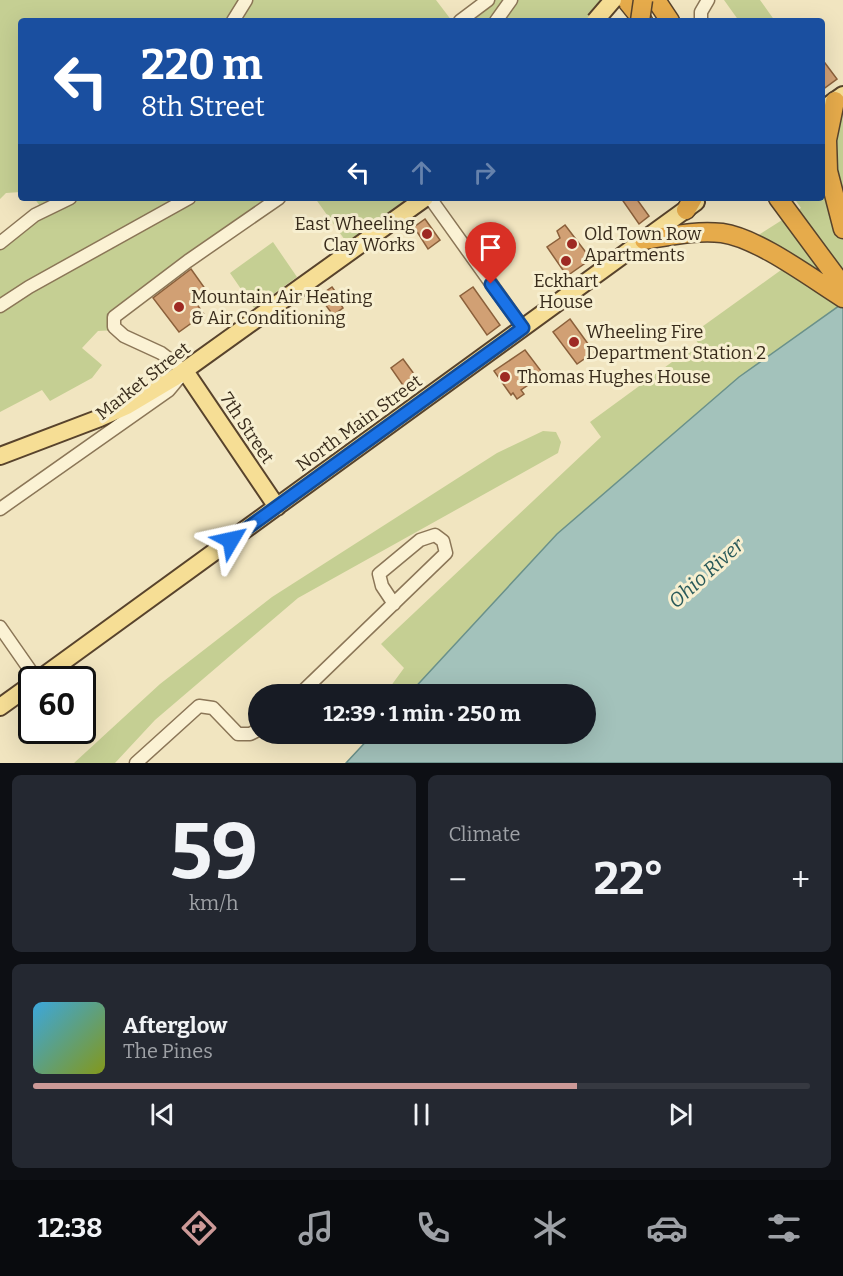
<!DOCTYPE html>
<html lang="en">
<head>
<meta charset="utf-8">
<style>
	:root { --surface:#171b24; --page:#242831; --text:#f1f3f6; --muted:#9ea1a6; --line:#363941; --accent:#cc9997 }
	body { margin:0; font-family:Bitter,serif; background:var(--page); color:var(--text); height:100vh; display:flex; flex-direction:column; font-size:22px; white-space:nowrap }
	* { box-sizing:border-box; margin:0 }
	p { font-size:20px; color:var(--muted) }
	.icon { flex:none; width:33px; height:33px; fill:none; stroke:currentColor; stroke-width:2; stroke-linecap:round; stroke-linejoin:round }
	.map { position:relative; height:763px; overflow:hidden }
	.sheet { display:flex; flex-direction:column; gap:12px; padding:12px; background:#0d0f14; flex:1 }
	.sheet>* { flex:none }
	.banner { position:absolute; left:18px; top:18px; width:807px; height:183px; border-radius:6px; box-shadow:0 6px 24px #0002; background:#1a4fa0; color:#fff; overflow:hidden }
	.speed { position:absolute; left:18px; top:666px; display:flex; gap:12px; font-size:30px; font-weight:700; text-align:center }
	.speed>* { display:grid; place-content:center; width:78px; height:78px; border-radius:50%; background:var(--surface); box-shadow:0 6px 24px #0002; line-height:1 }
	.speed .limit { border:3px solid #111; border-radius:9px; background:#fff; color:#111 }
	.pin { position:absolute; display:grid; place-items:center; width:51px; height:51px; color:#fff; margin:-62px -26px; border-radius:50% 50% 50% 0; rotate:-45deg; box-shadow:0 0 6px #0007 }
	.pin .icon { rotate:45deg }
	.me { position:absolute; width:66px; margin:-33px; rotate:54deg; stroke-linejoin:round; filter:drop-shadow(0 0 4px #0008) }
	.turn { display:flex; align-items:center; gap:21px; height:126px; padding:0 24px; font-size:27px }
	.turn .icon { width:78px; height:78px; stroke-width:2.5 }
	.turn b { display:block; font-size:42px; line-height:51px }
	.lanes { display:flex; align-items:center; height:57px; padding:0 24px; background:#0003; justify-content:center; gap:30px; direction:ltr }
	.lanes .off { opacity:.35 }
	.big { font-size:45px; font-weight:700; line-height:1.1 }
	.sheet .widget { flex:1; display:flex; flex-direction:column; justify-content:center; gap:9px; min-width:0; padding:0 21px; border-radius:9px; background:var(--page) }
	.sheet .dial { align-items:center; gap:0 }
	.dial b { font-size:78px; line-height:1 }
	.song { display:flex; align-items:center; gap:18px }
	.cover { width:72px; height:72px; border-radius:9px; background:linear-gradient(135deg,hsl(200 70% 55%),hsl(70 70% 35%)) }
	.played { height:6px; border-radius:3px; background:linear-gradient(90deg,var(--accent) 70%,var(--line) 70%) }
	.keys { display:flex; justify-content:space-around; direction:ltr }
	.heat { display:flex; justify-content:space-between; align-items:center; font-size:33px; direction:ltr }
	.sheet .tiles { flex:1; display:grid; gap:12px; grid-template-columns:1fr 1fr }
	.widget:last-child { grid-column:span 2 }
	.trip { position:absolute; left:248px; top:684px; width:348px; height:60px; border-radius:30px; background:var(--surface); box-shadow:0 6px 24px #0002; font-weight:700; line-height:60px; text-align:center }
	.tab-bar { display:flex; height:96px; justify-content:space-around; align-items:center; background:#090b0e; color:var(--muted) }
	.tab-bar .icon { width:42px; height:42px }
	.tab-bar .on { color:var(--accent) }
	.tab-bar b { font-size:27px; color:var(--text) }
	.map>svg:first-child { display:block }
</style>
</head>
<body>
<div class="map">
<svg width="843" height="763" viewBox="0 0 843 763">
	<rect width="100%" height="100%" fill="#f1e5c0"/>
	<path fill="#c5cf93" d="M 0,0 L 436,0 L 452,21 L 21,21 L 21,192 L 6,193 L 0,199 Z
		M 475,0 L 613,0 L 606,8 L 610,21 L 460,21 L 479,6 Z
		M 724,0 L 760,0 L 775,21 L 739,21 Z
		M 843,99 L 843,303 L 739,377 L 557,534 L 409,694 L 385,694 L 404,668 L 381,644 L 601,437 L 590,422 L 698,343 L 692,334 L 788,265 L 749,241 L 801,208 L 794,198 L 822,198 L 822,110 Z
		M 34,198 L 279,198 L 118,313 L 116,330 L 98,331 L 82,348 L 102,365 L 92,378 L 50,401 L 42,390 L 0,412 L 0,239 L 43,210 Z
		M 315,198 L 425,198 L 352,250 Z
		M 273,242 L 297,277 L 254,308 L 230,273 Z
		M 543,431 L 556,432 L 561,442 L 558,453 L 298,598 L 155,720 L 115,763 L 74,763 L 160,684 L 272,597 L 497,453 Z"/>
	<path fill="#a3c2bb" stroke="#6a918a" stroke-width="1.5" d="M 843,303 L 843,763 L 346,763 L 373,734 L 585,734 L 585,694 L 409,694 L 557,534 L 739,377 Z"/>
	<path fill="#d1a074" stroke="#8b603b" stroke-width="1.5" d="M 822,59 L 837,79 L 822,90 Z
		M 621,198 L 636,198 L 649,216 L 639,224 Z
		M 425,219 L 440,240 L 428,249 L 414,227 Z
		M 565,225 L 591,259 L 567,276 L 547,247 L 560,238 L 557,231 Z
		M 191,269 L 206,290 L 193,299 L 204,314 L 179,332 L 153,298 Z
		M 332,287 L 342,301 L 340,303 L 343,308 L 333,315 L 319,296 Z
		M 473,287 L 500,325 L 487,335 L 460,296 Z
		M 570,319 L 594,352 L 577,364 L 553,332 Z
		M 525,350 L 541,371 L 532,378 L 534,381 L 521,390 L 524,394 L 517,399 L 513,393 L 511,395 L 494,371 Z
		M 403,359 L 420,382 L 407,391 L 391,368 Z"/>
	<g fill="none" stroke-linecap="round" stroke-linejoin="round">
		<defs>
			<path id="minor" d="M 233,21 L 246,0
				M 460,21 L 488,0
				M 496,21 L 511,0
				M 701,21 L 701,12 L 708,0
				M 430,198 L 523,328
				M 0,243 L 35,215 L 70,198
				M 0,306 L 29,287 L 189,198
				M 0,509 L 169,390 L 185,371 L 161,353 L 124,336 L 114,327 L 114,317 L 188,261 L 279,198
				M 0,627 L 37,680
				M 300,694 L 446,553 L 443,541 L 435,535 L 420,540 L 379,574 L 382,586 L 394,604
				M 136,763 L 199,706 L 213,708 L 238,734 L 250,734 L 258,730"/>
			<path id="major" d="M 822,110 L 843,95
				M 185,371 L 277,507
				M 0,456 L 100,418 L 127,406 L 174,378 L 425,198
				M 38,680 L 696,202
				M 0,707 L 32,684"/>
			<path id="highway" d="M 626,0 L 643,21
				M 656,0 L 670,21
				M 835,101 L 827,140 L 828,171 L 843,229
				M 778,198 L 843,286
				M 686,210 L 693,198
				M 644,240 C 670,236 696,230 722,233 C 758,238 811,278 843,298"/>
		</defs>
		<use href="#minor" stroke="#8b7657" stroke-width="15"/>
		<use href="#major" stroke="#58432c" stroke-width="20"/>
		<use href="#highway" stroke="#58432c" stroke-width="21"/>
		<use href="#minor" stroke="#fbf2d4" stroke-width="12"/>
		<use href="#major" stroke="#f6de95" stroke-width="16"/>
		<use href="#highway" stroke="#e6ab4b" stroke-width="18"/>
		<defs>
			<path id="major-bridge" d="M 595,21 L 613,0"/>
			<path id="highway-bridge" d="M 640,21 L 643,0"/>
		</defs>
		<use href="#major-bridge" stroke="#58432c" stroke-width="20" stroke-linecap="butt"/>
		<use href="#highway-bridge" stroke="#58432c" stroke-width="21" stroke-linecap="butt"/>
		<use href="#major-bridge" stroke="#f6de95" stroke-width="16"/>
		<use href="#highway-bridge" stroke="#e6ab4b" stroke-width="18"/>
	</g>
	<g fill="none" stroke-linecap="round" stroke-linejoin="round">
		<defs>
			<path id="route" d="M 231,540 L 523,328 L 491,284"/>
		</defs>
		<use href="#route" stroke="#114b97" stroke-width="15"/>
		<use href="#route" stroke="#1a73e8" stroke-width="10"/>
	</g>
	<g fill="#9e2a23" stroke="#f7efd0" stroke-width="2">
		<circle cx="427" cy="234" r="6"/>
		<circle cx="572" cy="244" r="6"/>
		<circle cx="566" cy="261" r="6"/>
		<circle cx="179" cy="307" r="6"/>
		<circle cx="574" cy="342" r="6"/>
		<circle cx="505" cy="377" r="6"/>
	</g>
	<g text-anchor="middle" stroke-width="6" stroke-linejoin="round" paint-order="stroke">
		<g font-size="18" fill="#392c1c" stroke="#f7efd0" text-anchor="start">
			<text x="415" y="230" text-anchor="end">East Wheeling<tspan x="415" dy="21">Clay Works</tspan></text>
			<text x="584" y="240">Old Town Row<tspan x="584" dy="21">Apartments</tspan></text>
			<text x="566" y="287" text-anchor="middle">Eckhart<tspan x="566" dy="21">House</tspan></text>
			<text x="191" y="303">Mountain Air Heating<tspan x="191" dy="21">&amp; Air Conditioning</tspan></text>
			<text x="586" y="338">Wheeling Fire<tspan x="586" dy="21">Department Station 2</tspan></text>
			<text x="517" y="383">Thomas Hughes House</text>
		</g>
		<g font-size="18" fill="#392c1c" stroke="#f7efd0">
			<text transform="translate(143 381) rotate(-38)" y="6">Market Street</text>
			<text transform="translate(359 423) rotate(-36)" y="6">North Main Street</text>
			<text transform="translate(247 428) rotate(56)" y="6">7th Street</text>
		</g>
		<g font-size="20" font-style="italic" fill="#2a5a5a" stroke="#f7efd0">
			<text transform="translate(706 573) rotate(-42)" y="7">Ohio River</text>
		</g>
	</g>
</svg>
<div class="speed"><div class="limit">60</div></div>
<div class="pin" style="left:491px;top:284px;background:#d93025"><svg class="icon" aria-label="arrive" viewBox="0 0 24 24"><path d="M6 21V4h12l-3 4 3 4H6"/></svg></div>
<svg class="me" style="left:231px;top:540px" viewBox="-20 -20 40 40"><path d="M0-17L14 15 0 8-14 15z" fill="#1a73e8" stroke="#fff" stroke-width="4"/></svg>
<div class="trip">12:39 · 1 min · 250 m</div>
<div class="banner">
<div class="turn"><svg class="icon" aria-label="left" viewBox="0 0 24 24"><path d="M17 20v-9H6M10 6l-5 5 5 5"/></svg><div><b>220 m</b>8th Street</div></div>
<div class="lanes"><svg class="icon" aria-label="left" viewBox="0 0 24 24"><path d="M17 20v-9H6M10 6l-5 5 5 5"/></svg><svg class="icon off" aria-label="ahead" viewBox="0 0 24 24"><path d="M12 20V5M6 11l6-6 6 6"/></svg><svg class="icon off" aria-label="right" viewBox="0 0 24 24"><path d="M7 20v-9h11M14 6l5 5-5 5"/></svg></div>
</div>
</div>
<section class="sheet">
<div class="tiles">
<div class="widget dial"><b>59</b><p>km/h</p></div>
<div class="widget"><p>Climate</p>
<div class="heat"><a>−</a><b class="big">22°</b><a>+</a></div>
</div>
<div class="widget">
<div class="song"><i class="cover"></i><div><b>Afterglow</b><p>The Pines</p></div></div>
<div class="played"></div>
<div class="keys"><svg class="icon" aria-label="previous" viewBox="0 0 24 24"><path d="M18 5L8 12l10 7zM5 5v14"/></svg><svg class="icon" aria-label="pause" viewBox="0 0 24 24"><path d="M8 5v14M16 5v14"/></svg><svg class="icon" aria-label="next" viewBox="0 0 24 24"><path d="M6 5l10 7-10 7zM19 5v14"/></svg></div>
</div>
</div>
</section>
<nav class="tab-bar">
<b>12:38</b>
<svg class="icon on" aria-label="directions" viewBox="0 0 24 24"><path d="M12 3l9 9-9 9-9-9zM9 14v-3h6M13 9l2 2-2 2"/></svg>
<svg class="icon" aria-label="music" viewBox="0 0 24 24"><path d="M9 18V5l10-2v13"/><circle cx="6" cy="18" r="3"/><circle cx="16" cy="16" r="3"/></svg>
<svg class="icon" aria-label="phone" viewBox="0 0 24 24"><path d="M5 4h4l2 5-3 2q2 4 5 5l2-3 5 2v4C11 20 4 13 5 4z"/></svg>
<svg class="icon" aria-label="climate" viewBox="0 0 24 24"><path d="M12 3v18M4 7l16 10M4 17L20 7"/></svg>
<svg class="icon" aria-label="car" viewBox="0 0 24 24"><path d="M5 17H2v-5l4-1 3-4h7l3 4 3 1v5h-3M9 17h6M6 11h13"/><circle cx="7" cy="17" r="2"/><circle cx="17" cy="17" r="2"/></svg>
<svg class="icon" aria-label="filters" viewBox="0 0 24 24"><path d="M4 7h16M4 17h16"/><circle cx="9" cy="7" r="2"/><circle cx="15" cy="17" r="2"/></svg>
</nav>
</body>
</html>
